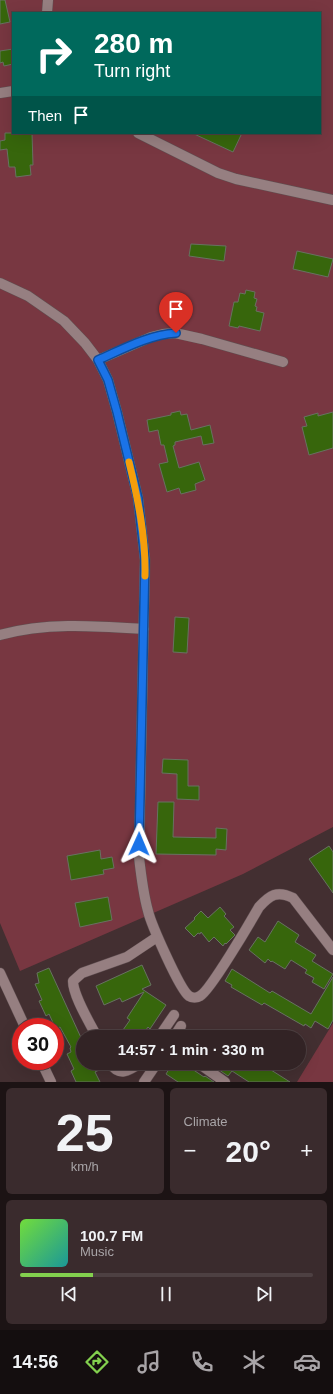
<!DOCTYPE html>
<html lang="en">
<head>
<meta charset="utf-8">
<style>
	:root { --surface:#322325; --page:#3a2b2d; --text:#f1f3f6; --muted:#a8a4a7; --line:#4d4042; --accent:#83d04e }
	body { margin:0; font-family:Helvetica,sans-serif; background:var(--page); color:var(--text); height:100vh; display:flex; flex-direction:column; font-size:15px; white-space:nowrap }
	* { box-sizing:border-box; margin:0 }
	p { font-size:13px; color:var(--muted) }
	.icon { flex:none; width:22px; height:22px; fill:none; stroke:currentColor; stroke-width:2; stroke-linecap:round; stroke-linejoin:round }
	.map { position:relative; height:1082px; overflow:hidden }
	.drawer { display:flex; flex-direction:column; gap:6px; padding:6px; background:#1c1314; flex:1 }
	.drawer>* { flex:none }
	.hud { position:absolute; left:12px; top:12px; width:309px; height:122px; border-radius:0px; box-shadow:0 4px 16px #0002,0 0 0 1px var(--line); background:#00695c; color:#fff; overflow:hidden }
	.speed { position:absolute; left:12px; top:1018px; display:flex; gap:8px; font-size:20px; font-weight:700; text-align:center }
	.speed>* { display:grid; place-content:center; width:52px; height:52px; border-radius:50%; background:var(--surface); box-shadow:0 4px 16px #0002,0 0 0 1px var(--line); line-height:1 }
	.speed .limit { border:6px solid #d22; background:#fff; color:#111 }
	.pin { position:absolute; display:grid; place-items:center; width:34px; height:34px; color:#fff; margin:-41px -17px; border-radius:50% 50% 50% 0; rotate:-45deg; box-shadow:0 0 4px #0007 }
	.pin .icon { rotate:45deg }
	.me { position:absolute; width:44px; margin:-22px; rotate:1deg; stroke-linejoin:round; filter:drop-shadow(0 0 3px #0008) }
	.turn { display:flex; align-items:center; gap:14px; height:84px; padding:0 16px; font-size:18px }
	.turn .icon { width:52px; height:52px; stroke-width:2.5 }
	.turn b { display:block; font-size:28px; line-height:34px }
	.then { display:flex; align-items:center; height:38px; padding:0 16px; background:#0003; gap:8px; font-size:15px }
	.big { font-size:30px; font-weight:700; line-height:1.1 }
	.drawer .tile { flex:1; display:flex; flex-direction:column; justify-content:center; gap:6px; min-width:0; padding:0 14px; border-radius:6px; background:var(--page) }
	.drawer .dial { align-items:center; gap:0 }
	.dial b { font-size:52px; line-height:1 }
	.song { display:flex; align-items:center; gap:12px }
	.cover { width:48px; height:48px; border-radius:6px; background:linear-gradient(135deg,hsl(100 70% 55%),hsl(180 70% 35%)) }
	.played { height:4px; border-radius:2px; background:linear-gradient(90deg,var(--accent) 25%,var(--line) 25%) }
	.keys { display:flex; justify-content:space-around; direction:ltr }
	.heat { display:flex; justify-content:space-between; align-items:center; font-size:22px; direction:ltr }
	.drawer .tiles { flex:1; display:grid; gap:6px; grid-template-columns:1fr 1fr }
	.tile:last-child { grid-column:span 2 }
	.trip { position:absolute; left:76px; top:1030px; width:230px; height:40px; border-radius:20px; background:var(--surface); box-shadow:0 4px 16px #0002,0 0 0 1px var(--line); font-weight:700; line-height:40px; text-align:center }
	.tabs { display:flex; height:64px; justify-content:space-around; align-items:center; background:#140e0f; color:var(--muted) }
	.tabs .icon { width:28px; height:28px }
	.tabs .selected { color:var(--accent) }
	.tabs b { font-size:18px; color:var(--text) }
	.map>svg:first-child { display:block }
</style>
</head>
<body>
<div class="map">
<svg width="333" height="1082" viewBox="0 0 333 1082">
	<rect width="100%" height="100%" fill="#432f31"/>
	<path fill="#783741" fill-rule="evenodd" d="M 0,0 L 333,0 L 333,827 L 243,874 L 20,971 L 0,923 ZM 13,13 L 320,13 L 320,133 L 13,133 Z
		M 333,1023 L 333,1082 L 297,1082 Z"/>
	<path fill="#37660c" stroke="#677261" d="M 0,0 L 5,0 L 10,22 L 0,24 Z
		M 13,49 L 13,64 L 4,66 L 3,62 L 0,63 L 0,51 Z
		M 5,133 L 32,133 L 33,165 L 30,165 L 31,175 L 16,177 L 15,167 L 9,167 L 7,149 L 0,150 L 0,141 L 5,140 Z
		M 192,133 L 242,133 L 233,152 Z
		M 191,244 L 226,246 L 224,261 L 189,256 Z
		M 297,251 L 333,259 L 328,277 L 293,269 Z
		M 246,290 L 255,292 L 254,298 L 257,299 L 255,306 L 257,307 L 256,311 L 264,313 L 260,331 L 239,326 L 238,328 L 229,326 L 234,302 L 238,302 L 240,293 L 245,294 Z
		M 180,411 L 181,415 L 187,414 L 191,430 L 210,425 L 214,443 L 203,445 L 201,436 L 175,442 L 175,445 L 173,446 L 179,468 L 199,462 L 205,480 L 195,484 L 196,490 L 181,494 L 179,488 L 167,492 L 159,464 L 168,462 L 164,445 L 161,445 L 158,430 L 149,432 L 147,420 L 171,415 L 171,413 Z
		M 333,412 L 333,448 L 309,455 L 302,427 L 307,426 L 304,417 L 318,413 L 318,416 Z
		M 175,617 L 189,618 L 187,653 L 173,652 Z
		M 163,759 L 188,760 L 188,786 L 199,786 L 199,800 L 177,799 L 177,774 L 162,773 Z
		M 158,802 L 174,802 L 173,837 L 216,838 L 216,828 L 227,829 L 226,850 L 216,849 L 216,855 L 156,854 Z
		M 329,846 L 333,852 L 333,893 L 309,859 Z
		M 100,850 L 101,859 L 112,857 L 114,868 L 103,870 L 104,874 L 71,880 L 67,856 Z
		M 108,897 L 112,920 L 80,927 L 75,903 Z
		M 220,907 L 226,914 L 224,916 L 234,927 L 230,930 L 235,935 L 226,944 L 225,943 L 223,946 L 214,937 L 209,942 L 201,932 L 200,934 L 198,933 L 194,937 L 185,928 L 195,919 L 194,918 L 201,911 L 208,918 Z
		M 278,921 L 299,935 L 295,942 L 316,955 L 312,961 L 333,974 L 324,989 L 312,982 L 314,978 L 305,973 L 307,970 L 291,960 L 285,969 L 272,961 L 271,962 L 268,959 L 265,963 L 249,950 L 258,937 L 265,942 Z
		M 142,965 L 151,985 L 142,989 L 166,1005 L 150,1029 L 148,1027 L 141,1037 L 118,1037 L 130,1020 L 127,1018 L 144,992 L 122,1002 L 120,998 L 104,1005 L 96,986 Z
		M 49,968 L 83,1042 L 83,1063 L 104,1063 L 105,1067 L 95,1072 L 100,1082 L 76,1082 L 71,1071 L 74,1069 L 67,1054 L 71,1052 L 70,1048 L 71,1047 L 60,1027 L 56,1029 L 49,1014 L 46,1016 L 39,1001 L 42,1000 L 35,984 L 39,983 L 37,973 Z
		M 232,969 L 270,993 L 272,991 L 311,1014 L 333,977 L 333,1020 L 328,1029 L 315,1021 L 311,1028 L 305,1024 L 304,1026 L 264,1003 L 262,1005 L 231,987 L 232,985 L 225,981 Z
		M 180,1063 L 183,1063 L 204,1077 L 205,1076 L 214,1082 L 178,1082 L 166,1074 L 171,1066 L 175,1069 Z
		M 213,1063 L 260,1063 L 290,1082 L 249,1082 L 232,1071 L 228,1076 L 212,1065 Z"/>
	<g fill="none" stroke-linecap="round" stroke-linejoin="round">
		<defs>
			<path id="street" d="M 47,13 L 48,0
				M 0,93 L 13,91
				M 138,133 L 218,173 L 236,179 L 333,200
				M 0,283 L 28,296 L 64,321 L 85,343 L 98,360 L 108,380 L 117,412 L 138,498 L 145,560 L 139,857 C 141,875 143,893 148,911 C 151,924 180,990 189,996 C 192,998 197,998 200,996 C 210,991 251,921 259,907 C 270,895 277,890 293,898 L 333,950
				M 98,360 L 151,337 L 163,334 L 175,333 L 202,339 L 283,362
				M 0,635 C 47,622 96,626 144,629
				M 97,1037 C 90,1023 73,996 73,981 L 82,973 L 127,957 L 157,937
				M 159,1037 L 174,1015
				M 174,1037 L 181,1026
				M 110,1063 C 119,1077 129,1071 140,1063
				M 198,1063 L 225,1082
				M 144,1082 L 157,1063"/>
			<path id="secondary" d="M 0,973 L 25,1027
				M 41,1061 L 51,1082"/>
		</defs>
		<use href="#street" stroke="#5f4e50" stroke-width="11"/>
		<use href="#secondary" stroke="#5f4e50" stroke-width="11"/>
		<use href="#street" stroke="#967f81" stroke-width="10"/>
		<use href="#secondary" stroke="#967f81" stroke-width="10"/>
	</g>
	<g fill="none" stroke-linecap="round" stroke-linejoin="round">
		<defs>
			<path id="route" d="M 139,844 L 145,560 L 138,498 L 117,412 L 108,380 L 98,360 C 123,349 148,335 176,333"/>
		</defs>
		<use href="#route" stroke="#114b97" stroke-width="10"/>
		<use href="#route" stroke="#1a73e8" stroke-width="7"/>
		<path stroke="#f59e0b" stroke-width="7" d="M 129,462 C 138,499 146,538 145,576"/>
	</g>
</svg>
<div class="speed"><div class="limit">30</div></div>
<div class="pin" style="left:176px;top:333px;background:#d93025"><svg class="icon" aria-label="arrive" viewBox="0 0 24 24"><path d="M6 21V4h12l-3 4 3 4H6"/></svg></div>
<svg class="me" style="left:139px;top:844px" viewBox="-20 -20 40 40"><path d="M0-17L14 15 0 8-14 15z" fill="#1a73e8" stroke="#fff" stroke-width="4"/></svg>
<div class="trip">14:57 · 1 min · 330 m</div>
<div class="hud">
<div class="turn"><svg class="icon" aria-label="right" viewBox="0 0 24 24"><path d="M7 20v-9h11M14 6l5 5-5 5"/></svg><div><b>280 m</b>Turn right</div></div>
<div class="then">Then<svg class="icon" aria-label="arrive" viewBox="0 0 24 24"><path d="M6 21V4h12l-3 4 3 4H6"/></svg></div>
</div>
</div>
<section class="drawer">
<div class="tiles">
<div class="tile dial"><b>25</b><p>km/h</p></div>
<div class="tile"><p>Climate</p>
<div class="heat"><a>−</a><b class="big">20°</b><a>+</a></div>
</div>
<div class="tile">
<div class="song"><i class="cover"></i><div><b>100.7 FM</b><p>Music</p></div></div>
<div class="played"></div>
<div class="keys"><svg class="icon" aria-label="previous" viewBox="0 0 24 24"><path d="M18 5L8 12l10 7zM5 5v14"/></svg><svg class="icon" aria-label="pause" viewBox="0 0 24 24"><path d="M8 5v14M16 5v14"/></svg><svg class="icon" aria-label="next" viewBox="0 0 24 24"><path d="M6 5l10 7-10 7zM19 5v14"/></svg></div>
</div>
</div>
</section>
<nav class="tabs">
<b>14:56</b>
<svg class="icon selected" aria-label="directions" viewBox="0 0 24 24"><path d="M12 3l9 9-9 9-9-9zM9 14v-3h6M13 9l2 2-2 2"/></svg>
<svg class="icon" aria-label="music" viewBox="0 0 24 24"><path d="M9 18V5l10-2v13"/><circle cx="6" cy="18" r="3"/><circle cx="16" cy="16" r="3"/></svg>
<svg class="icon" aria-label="phone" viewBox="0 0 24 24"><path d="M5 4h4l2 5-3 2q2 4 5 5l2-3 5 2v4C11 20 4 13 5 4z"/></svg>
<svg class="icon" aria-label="climate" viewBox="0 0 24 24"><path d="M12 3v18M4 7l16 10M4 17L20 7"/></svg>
<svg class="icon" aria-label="car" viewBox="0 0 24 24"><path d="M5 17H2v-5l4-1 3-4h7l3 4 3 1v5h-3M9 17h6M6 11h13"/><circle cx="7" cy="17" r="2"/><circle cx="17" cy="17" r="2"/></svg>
</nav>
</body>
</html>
